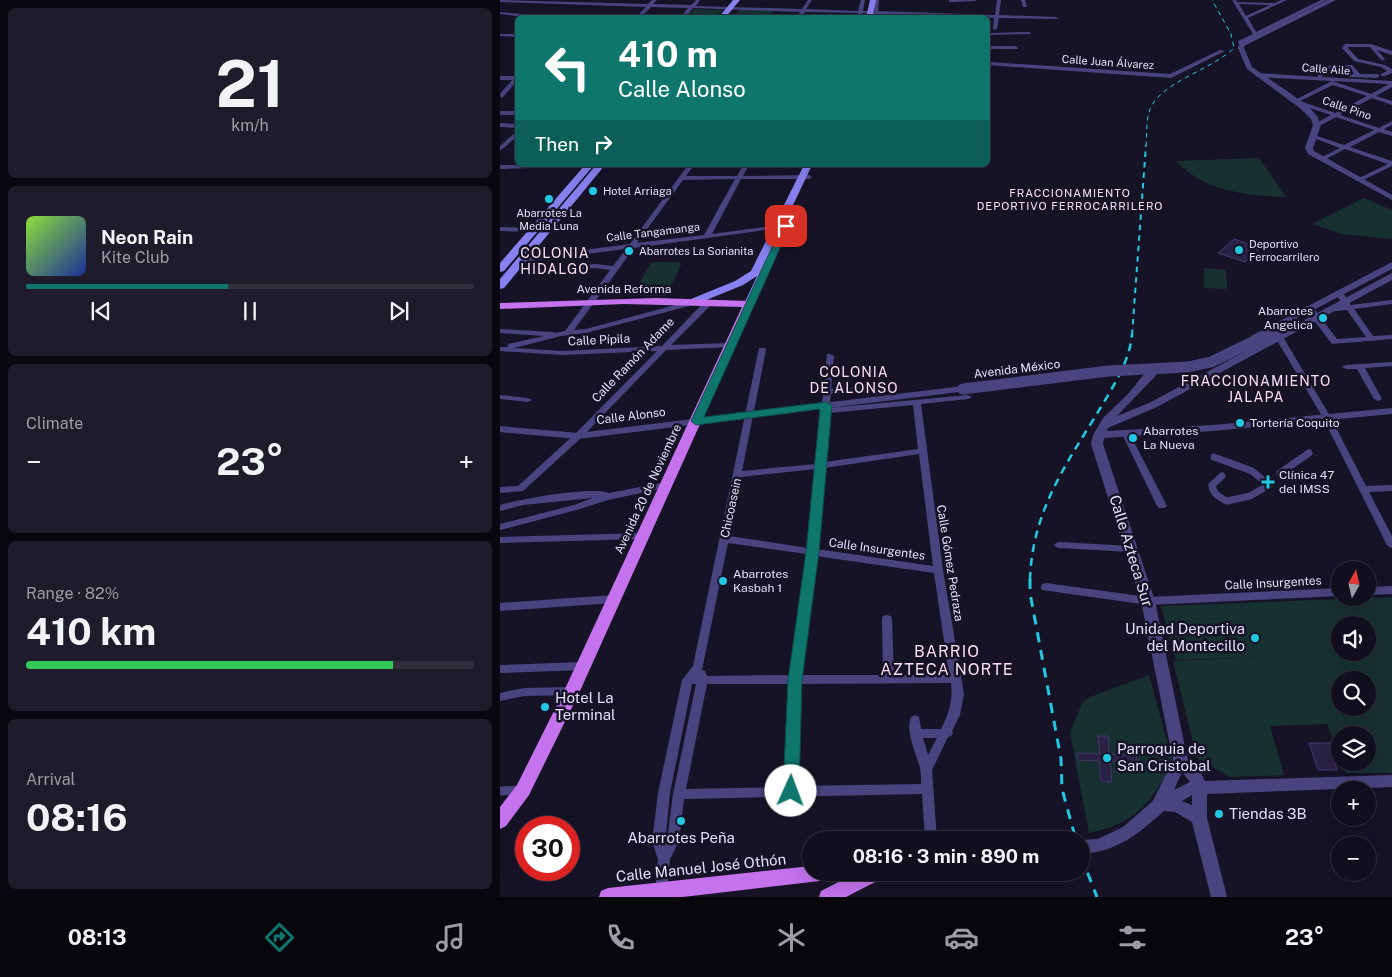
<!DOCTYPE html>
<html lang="en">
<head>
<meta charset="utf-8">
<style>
	:root { --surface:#110e1d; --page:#1e1c2a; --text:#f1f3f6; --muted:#9c9ca4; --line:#302e3b; --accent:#0f766e }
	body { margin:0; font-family:"Public Sans",sans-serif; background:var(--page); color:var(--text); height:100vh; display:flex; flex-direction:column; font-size:19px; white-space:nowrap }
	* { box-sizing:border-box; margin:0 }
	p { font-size:16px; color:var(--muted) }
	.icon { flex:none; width:28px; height:28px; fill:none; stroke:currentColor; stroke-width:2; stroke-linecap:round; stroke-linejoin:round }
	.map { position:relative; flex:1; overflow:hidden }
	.sheet { display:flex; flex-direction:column; gap:8px; padding:8px; background:#090810; width:500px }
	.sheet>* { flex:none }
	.guide { position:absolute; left:15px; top:15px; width:475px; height:152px; border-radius:8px; box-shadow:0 5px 20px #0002,0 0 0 1px var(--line); background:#0f766e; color:#fff; overflow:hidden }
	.needle { width:32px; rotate:8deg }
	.tools { position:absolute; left:831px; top:561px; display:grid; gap:10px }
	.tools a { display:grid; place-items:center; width:45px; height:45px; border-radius:50%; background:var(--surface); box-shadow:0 5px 20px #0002,0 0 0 1px var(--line); font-size:25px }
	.speed { position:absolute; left:15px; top:816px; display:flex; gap:10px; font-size:25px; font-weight:700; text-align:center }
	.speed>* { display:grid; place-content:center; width:65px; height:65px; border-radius:50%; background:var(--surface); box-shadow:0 5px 20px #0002,0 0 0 1px var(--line); line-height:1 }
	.speed .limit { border:8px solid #d22; background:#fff; color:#111 }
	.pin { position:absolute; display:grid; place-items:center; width:42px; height:42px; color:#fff; margin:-21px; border-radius:10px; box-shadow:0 2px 8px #0006 }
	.me { position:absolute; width:55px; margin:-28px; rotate:2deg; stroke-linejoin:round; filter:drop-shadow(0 0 4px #0008) }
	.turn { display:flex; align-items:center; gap:18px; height:105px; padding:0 20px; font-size:22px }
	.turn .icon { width:65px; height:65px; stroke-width:2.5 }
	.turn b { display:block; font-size:35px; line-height:42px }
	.then { display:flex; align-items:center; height:48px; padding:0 20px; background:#0003; gap:10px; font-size:19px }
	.big { font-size:38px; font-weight:700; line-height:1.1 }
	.sheet .card { flex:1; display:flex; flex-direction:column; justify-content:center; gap:8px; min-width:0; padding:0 18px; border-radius:8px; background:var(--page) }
	.sheet .dial { align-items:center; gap:0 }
	.dial b { font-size:65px; line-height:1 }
	.song { display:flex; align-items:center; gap:15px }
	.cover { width:60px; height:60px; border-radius:8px; background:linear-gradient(135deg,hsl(90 70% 55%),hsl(230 70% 35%)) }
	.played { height:5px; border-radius:2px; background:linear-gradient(90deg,var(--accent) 45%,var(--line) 45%) }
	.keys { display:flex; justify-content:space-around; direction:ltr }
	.heat { display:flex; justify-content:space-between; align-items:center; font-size:28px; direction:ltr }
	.charge { height:8px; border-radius:4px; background:linear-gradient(90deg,#34c759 82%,var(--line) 0) }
	.trip { position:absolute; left:302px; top:831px; width:288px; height:50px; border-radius:25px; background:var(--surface); box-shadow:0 5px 20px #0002,0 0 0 1px var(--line); font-weight:700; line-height:50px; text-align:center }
	.menu { display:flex; height:80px; justify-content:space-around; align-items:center; background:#07060c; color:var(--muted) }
	.menu .icon { width:35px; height:35px }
	.menu .current { color:var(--accent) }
	.menu b { font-size:22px; color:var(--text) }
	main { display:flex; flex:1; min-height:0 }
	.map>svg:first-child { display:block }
</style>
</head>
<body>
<main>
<section class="sheet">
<div class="card dial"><b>21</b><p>km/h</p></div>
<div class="card">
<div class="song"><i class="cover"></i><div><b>Neon Rain</b><p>Kite Club</p></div></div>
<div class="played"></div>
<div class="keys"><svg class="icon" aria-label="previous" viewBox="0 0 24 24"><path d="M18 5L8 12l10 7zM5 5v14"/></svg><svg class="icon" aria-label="pause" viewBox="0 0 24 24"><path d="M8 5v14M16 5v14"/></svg><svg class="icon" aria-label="next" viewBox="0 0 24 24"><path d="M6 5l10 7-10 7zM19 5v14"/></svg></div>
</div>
<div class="card"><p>Climate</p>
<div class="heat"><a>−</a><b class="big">23°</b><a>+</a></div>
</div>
<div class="card"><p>Range · 82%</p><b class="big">410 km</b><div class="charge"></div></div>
<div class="card"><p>Arrival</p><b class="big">08:16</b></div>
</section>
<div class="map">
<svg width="892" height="897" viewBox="0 0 892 897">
	<rect width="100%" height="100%" fill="#171327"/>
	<path fill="#173030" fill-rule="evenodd" d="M 194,9 L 222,10 L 216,17 L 186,17 Z
		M 240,9 L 274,11 L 269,17 L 232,18 Z
		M 759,158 L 786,197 C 747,196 704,191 676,161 Z
		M 864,198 L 892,210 L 892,239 L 842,234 L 812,224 Z
		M 152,262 L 179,262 L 181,265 L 166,296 L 132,295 Z
		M 704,268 L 726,270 L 727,289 L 704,288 Z
		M 892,597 L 892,773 L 846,773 L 842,763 L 868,762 L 868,735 L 840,735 L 840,757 L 827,724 L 770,726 L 784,775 L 730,777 L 697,758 L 673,661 L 762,657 L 676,660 L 661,606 ZM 840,625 L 868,625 L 868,652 L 840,652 ZM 840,680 L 868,680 L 868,708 L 840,708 Z
		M 649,675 L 673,763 C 650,803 637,823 589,833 L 570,733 L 582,703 L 590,697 Z"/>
	<path fill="#2a2246" stroke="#44376f" d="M 734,239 L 761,248 L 745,262 L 718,253 Z
		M 598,736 L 608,736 L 609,754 L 637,756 L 637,762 L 610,761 L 612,782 L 601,781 L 599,761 L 578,760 L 577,753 L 600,754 Z
		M 809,743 L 833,743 L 840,763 L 835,763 L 837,770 L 818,770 Z"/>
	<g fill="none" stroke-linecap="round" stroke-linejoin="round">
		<path stroke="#494480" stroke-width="7" d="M 714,457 L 752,471 L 769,485 L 750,496 L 727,501 C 719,497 713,494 712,485 L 722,476
			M 780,473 L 809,453"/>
		<path stroke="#494480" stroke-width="9" d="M 0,791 L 22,790"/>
		<path fill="#494480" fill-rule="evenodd" d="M 0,0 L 148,4 L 152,0 L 157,0 L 153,4 L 191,5 L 196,0 L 200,0 L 196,6 L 302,9 L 308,0 L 312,0 L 306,9 L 358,11 L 361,0 L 365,0 L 363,11 L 373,11 L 375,0 L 379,0 L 378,11 L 495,15 L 497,0 L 501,0 L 499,15 L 556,17 L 558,18 L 556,19 L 499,18 L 497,29 L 495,30 L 493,29 L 494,18 L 378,14 L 377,18 L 373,18 L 373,14 L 362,13 L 361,18 L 357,18 L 358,13 L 305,12 L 301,18 L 296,18 L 300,12 L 193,8 L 185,18 L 180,18 L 188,8 L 151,7 L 140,18 L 135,18 L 146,7 L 0,2 Z
			M 449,0 L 477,0 L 475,1 L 451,2 L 449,2 Z
			M 521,0 L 525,0 L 527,7 L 523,7 Z
			M 732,0 L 736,0 L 737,2 L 775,3 L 781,0 L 787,0 L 748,18 L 756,32 L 821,0 L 827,0 L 743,43 L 743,45 L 741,46 L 739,45 L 738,41 L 753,34 ZM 739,4 L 770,5 L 746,16 Z
			M 0,12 L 55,17 L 57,18 L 34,18 L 0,14 Z
			M 529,32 L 531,33 L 531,34 L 488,35 L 488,33 Z
			M 0,34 L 18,34 L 18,37 L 0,36 Z
			M 845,44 L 871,44 L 892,51 L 892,55 L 877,50 L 885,59 L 882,61 L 870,47 L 848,47 L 848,48 L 858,59 L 885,65 L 892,69 L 892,73 L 885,76 L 881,76 L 881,74 L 887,71 L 881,67 L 854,61 L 842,48 Z
			M 515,46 L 518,48 L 517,49 L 488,49 L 488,46 Z
			M 720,50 L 725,51 L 671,78 L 488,65 L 488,62 L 670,74 Z
			M 852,65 L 860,74 L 877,74 L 880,76 L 877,78 L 850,77 L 848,76 L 848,74 L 854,74 L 851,69 L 820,69 L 823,76 L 822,77 L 892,81 L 892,87 L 876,96 L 892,101 L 892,105 L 872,98 L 840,115 L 879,128 L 892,121 L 892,125 L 884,129 L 892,132 L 892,136 L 879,132 L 850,147 L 892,161 L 892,166 L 859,182 L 856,180 L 857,179 L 888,164 L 845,149 L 824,160 L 820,160 L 820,158 L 840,148 L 811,137 L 814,135 L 844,145 L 874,130 L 836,117 L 819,126 L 815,126 L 815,124 L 831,115 L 794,103 L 793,101 L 832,81 L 871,94 L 889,84 L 758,77 L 755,75 L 758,73 L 818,77 L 815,66 ZM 833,85 L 867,96 L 835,113 L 800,101 Z
			M 0,76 L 18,76 L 18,80 L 3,97 L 1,98 L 0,94 L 12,80 L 0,80 Z
			M 0,111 L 18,111 L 18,115 L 0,115 Z
			M 0,123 L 18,124 L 18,128 L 0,127 Z
			M 18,130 L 18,136 L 0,151 L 0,146 Z
			M 0,165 L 66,165 L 63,167 L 0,169 Z
			M 188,165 L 194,165 L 186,176 L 237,176 L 243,165 L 249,165 L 243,176 L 309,175 L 312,177 L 309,179 L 241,179 L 212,234 L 286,224 L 288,225 L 288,227 L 134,248 L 74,330 L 86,329 L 190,301 L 193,301 L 193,305 L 86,333 L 61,336 L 14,348 L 62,351 L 162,346 L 206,300 L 212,300 L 212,304 L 171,345 L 230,343 L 234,345 L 230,347 L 166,350 L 81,438 L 23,491 L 0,493 L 0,487 L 18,486 L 75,434 L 157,351 L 62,355 L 0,351 L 0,347 L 8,347 L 8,344 L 44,336 L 0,333 L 0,329 L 52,332 L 55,333 L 65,331 L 110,270 L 95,268 L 71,270 L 67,268 L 68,266 L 95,264 L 113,266 L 126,249 L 23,262 L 20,260 L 23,258 L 130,244 ZM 235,179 L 204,235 L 137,243 L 183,180 Z
			M 0,227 L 34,228 L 37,230 L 34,232 L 0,231 Z
			M 836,291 L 842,291 L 851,305 L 892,300 L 892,304 L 854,309 L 873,336 L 892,335 L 892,339 L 832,344 L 806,310 L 806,306 L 812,306 L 837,339 L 866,337 L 847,310 L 827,312 L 823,310 L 827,308 L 844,306 L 835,293 Z
			M 776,335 L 779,335 L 783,337 L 830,416 L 866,486 L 892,485 L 892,491 L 869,492 L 892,536 L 892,548 L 889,547 L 887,545 L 822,416 L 775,337 Z
			M 259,348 L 265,348 L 266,350 L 242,471 L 316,464 L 327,354 L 330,354 L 334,356 L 331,389 L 373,388 L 377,390 L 373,392 L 331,394 L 329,408 L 468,395 L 472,397 L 468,399 L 421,404 L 443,570 L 464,694 L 460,715 L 452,731 L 453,733 L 451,736 L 448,737 L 432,770 L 437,840 L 425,840 L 422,794 L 184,799 L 179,841 L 170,859 L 167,891 L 166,895 L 161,897 L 156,895 L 155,891 L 158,859 L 152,842 L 158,793 L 182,680 L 193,666 ZM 413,405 L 418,449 L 325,462 L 329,413 ZM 419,454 L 433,566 L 317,549 L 324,468 ZM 315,469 L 308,548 L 229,536 L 241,477 ZM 228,543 L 307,554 L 290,675 L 207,676 L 205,671 L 202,670 ZM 316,556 L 434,573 L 449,675 L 394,675 L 392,619 L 391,616 L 387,615 L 383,616 L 382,619 L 383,675 L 301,675 ZM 451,683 C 453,700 449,714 441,729 L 421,729 L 419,717 L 415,715 L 411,717 C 405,731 416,753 420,768 C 421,773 421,779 421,784 L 297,786 L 300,684 ZM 192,684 L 196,684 L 173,794 L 167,841 L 165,844 L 170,793 ZM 207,684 L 289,684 L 285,787 L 186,789 ZM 423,738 L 437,738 L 428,755 Z
			M 892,362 L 892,366 L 865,368 L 882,399 L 878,401 L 874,399 L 857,369 L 846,369 L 842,367 L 846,365 Z
			M 0,395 L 28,398 L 32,400 L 28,402 L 0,399 Z
			M 626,431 L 630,434 L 667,506 L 665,508 L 659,508 L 657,506 L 622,434 Z
			M 166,482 L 171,485 L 169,487 L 108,500 L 80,509 L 0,530 L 0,524 L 74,505 L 93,498 L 23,505 L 0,511 L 0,505 C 21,499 90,486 109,493 Z
			M 142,533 L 145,534 L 147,536 L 145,538 L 142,539 L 0,543 L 0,537 Z
			M 559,542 L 631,546 L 634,547 L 636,549 L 634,551 L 631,552 L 559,548 L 556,547 L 554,545 L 556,543 Z
			M 546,583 L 648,597 L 840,588 L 840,596 L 648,605 L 542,590 L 541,587 L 542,584 Z
			M 892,586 L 892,594 L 868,595 L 868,587 Z
			M 113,595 L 117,596 L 118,599 L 117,602 L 113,603 L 0,611 L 0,603 Z
			M 82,662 L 86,663 L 87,666 L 86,669 L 82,670 L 0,673 L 0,665 Z
			M 72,687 L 76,688 L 78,691 L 76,694 L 72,695 L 24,696 L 0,701 L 0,693 L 24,688 Z"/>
		<path fill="#494480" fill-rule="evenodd" d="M 828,0 L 836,0 L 744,46 L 744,48 L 752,67 L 807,105 L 817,116 L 821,125 L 813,148 L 814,151 L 892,195 L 892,200 L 808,154 L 805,148 L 813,125 L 811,119 L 801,109 L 747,69 L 738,48 L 739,44 Z
			M 892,262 L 892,269 L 760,338 L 752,338 L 751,336 Z
			M 892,273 L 892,280 L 657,407 L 608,428 L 607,431 L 713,425 L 892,408 L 892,414 L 713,431 L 604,438 L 603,444 L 655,601 L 687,757 L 700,771 L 705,781 L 892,775 L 892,787 L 707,794 L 707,818 L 727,897 L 711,897 L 692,822 L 675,812 L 664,811 C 638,834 617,852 581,854 L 581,840 L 598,839 L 623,827 L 653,801 L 673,760 L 641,601 L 591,444 L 593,435 L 603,418 L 628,394 L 645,373 L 657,363 L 665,363 L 666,365 L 617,416 L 649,403 ZM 682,772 L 690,782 L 674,790 ZM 692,795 L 692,805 L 682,801 Z
			M 463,386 L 467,387 L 468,389 L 467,391 L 78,439 L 0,432 L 0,426 L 78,433 Z"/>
		<path fill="#8780ef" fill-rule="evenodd" d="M 233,0 L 240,0 L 225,18 L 218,18 Z
			M 370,0 L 376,0 L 372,18 L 366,18 Z
			M 85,165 L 94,165 L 4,271 L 0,272 L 0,263 Z
			M 96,165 L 105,165 L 4,288 L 0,289 L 0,279 Z
			M 304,165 L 312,165 L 266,262 L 272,262 L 273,264 L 253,306 L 249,307 L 244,304 L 257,276 L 243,285 L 199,303 L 191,303 L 191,299 L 235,281 L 251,271 Z"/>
		<path fill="#c472ed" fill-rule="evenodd" d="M 156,298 L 249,301 L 254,304 L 80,691 L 29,795 L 6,826 L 0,829 L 0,807 L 17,785 L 64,691 L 242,307 L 124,304 L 0,309 L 0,303 Z
			M 311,866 L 311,872 L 337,872 L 334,878 L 328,880 L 183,897 L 99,897 L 101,891 L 108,888 Z
			M 358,872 L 386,872 L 383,878 L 346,897 L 319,897 L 321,891 Z"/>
		<path stroke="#22c8e3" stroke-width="1" stroke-dasharray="4.5 4" stroke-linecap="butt" d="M 646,146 C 647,136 646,122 649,112 C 657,83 712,70 734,48 L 731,34 L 712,0"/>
		<path stroke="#22c8e3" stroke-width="2" stroke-dasharray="5.5 5" stroke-linecap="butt" d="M 632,335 L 646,145"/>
		<path stroke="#22c8e3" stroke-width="2.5" stroke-dasharray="8 6" stroke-linecap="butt" d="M 530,580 C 532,515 562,470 595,417 C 609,393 630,363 632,334"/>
		<path stroke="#22c8e3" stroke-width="3" stroke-dasharray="10 8" stroke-linecap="butt" d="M 530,579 L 530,593 L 561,759 L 562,789 L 576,840
			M 581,856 L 597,897"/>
		<path stroke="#494480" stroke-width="9" d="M 767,335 L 784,327"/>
		<path stroke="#494480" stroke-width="11" d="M 463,389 L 608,371 L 688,367 L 711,362 L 769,334"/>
	</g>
	<path fill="#0f766e" stroke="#0a4d48" d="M 286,224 L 290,226 L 204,417 L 326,402 L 332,405 L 319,552 L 302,680 L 299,791 L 297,796 L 291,798 L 286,796 L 283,791 L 288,680 L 306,552 L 320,409 L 196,425 L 191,421 L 282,226 Z"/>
	<g fill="#22c8e3" stroke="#171327" stroke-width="2">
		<circle cx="93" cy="191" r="5"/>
		<circle cx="49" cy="199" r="5"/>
		<circle cx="739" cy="250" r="5"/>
		<circle cx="129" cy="251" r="5"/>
		<circle cx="823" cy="318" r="5"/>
		<circle cx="740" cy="423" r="5"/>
		<circle cx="633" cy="438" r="5"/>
		<path d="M765.5 474.5h5v5h5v5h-5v5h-5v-5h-5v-5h5z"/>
		<circle cx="223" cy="581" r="5"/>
		<circle cx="755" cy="638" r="5"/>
		<circle cx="45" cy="707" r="5"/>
		<circle cx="607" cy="758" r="5"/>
		<circle cx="719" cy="814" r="5"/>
		<circle cx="181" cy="821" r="5"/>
	</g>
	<g text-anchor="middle" stroke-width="5" stroke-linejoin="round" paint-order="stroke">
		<g font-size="11" fill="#e2defb" stroke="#171327">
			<text transform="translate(608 62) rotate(4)" y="4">Calle Juan Álvarez</text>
			<text transform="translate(826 69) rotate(4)" y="4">Calle Aile</text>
			<text transform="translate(847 108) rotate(19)" y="4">Calle Pino</text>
			<text transform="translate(153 232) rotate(-7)" y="4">Calle Tangamanga</text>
		</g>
		<g font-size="11" fill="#e2defb" stroke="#171327" text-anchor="start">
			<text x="103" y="195">Hotel Arriaga</text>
			<text x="49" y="217" text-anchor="middle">Abarrotes La<tspan x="49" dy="13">Media Luna</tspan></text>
			<text x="749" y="248">Deportivo<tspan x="749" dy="13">Ferrocarrilero</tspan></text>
			<text x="139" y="255">Abarrotes La Sorianita</text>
		</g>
		<g font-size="11" letter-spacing="1" fill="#fbdff0" stroke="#171327">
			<text x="570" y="197">FRACCIONAMIENTO<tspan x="570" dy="13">DEPORTIVO FERROCARRILERO</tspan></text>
		</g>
		<g font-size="12" fill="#e2defb" stroke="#171327">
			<text x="124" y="293">Avenida Reforma</text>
			<text transform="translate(99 340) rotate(-3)" y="4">Calle Pípila</text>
			<text transform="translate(133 360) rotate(-46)" y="4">Calle Ramón Adame</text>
			<text transform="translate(517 369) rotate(-7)" y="4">Avenida México</text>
			<text transform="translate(131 416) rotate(-7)" y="4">Calle Alonso</text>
			<text transform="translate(148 489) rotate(-65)" y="4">Avenida 20 de Noviembre</text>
			<text transform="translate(231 508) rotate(-78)" y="4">Chicoasein</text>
			<text transform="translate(377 549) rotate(8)" y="4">Calle Insurgentes</text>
			<text transform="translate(450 563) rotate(81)" y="4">Calle Gómez Pedraza</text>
			<text transform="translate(773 583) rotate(-3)" y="4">Calle Insurgentes</text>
		</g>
		<g font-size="12" fill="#e2defb" stroke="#171327" text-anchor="start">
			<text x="813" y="315" text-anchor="end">Abarrotes<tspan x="813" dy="14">Angelica</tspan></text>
			<text x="750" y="427">Tortería Coquito</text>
			<text x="643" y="435">Abarrotes<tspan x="643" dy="14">La Nueva</tspan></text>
			<text x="779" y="479">Clínica 47<tspan x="779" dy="14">del IMSS</tspan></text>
			<text x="233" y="578">Abarrotes<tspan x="233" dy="14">Kasbah 1</tspan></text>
		</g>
		<g font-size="14" letter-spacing="1" fill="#fbdff0" stroke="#171327">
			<text x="55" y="258">COLONIA<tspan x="55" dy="16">HIDALGO</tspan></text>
			<text x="354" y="377">COLONIA<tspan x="354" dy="16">DE ALONSO</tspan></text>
			<text x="756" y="386">FRACCIONAMIENTO<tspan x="756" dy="16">JALAPA</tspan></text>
		</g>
		<g font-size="15" fill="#e2defb" stroke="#171327">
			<text transform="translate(631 551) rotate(73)" y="5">Calle Azteca Sur</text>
			<text transform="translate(201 868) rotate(-6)" y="5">Calle Manuel José Othón</text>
		</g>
		<g font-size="15" fill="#e2defb" stroke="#171327" text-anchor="start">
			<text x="745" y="634" text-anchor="end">Unidad Deportiva<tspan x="745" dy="17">del Montecillo</tspan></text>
			<text x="55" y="703">Hotel La<tspan x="55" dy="17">Terminal</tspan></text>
			<text x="617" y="754">Parroquia de<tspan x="617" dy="17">San Cristobal</tspan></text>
			<text x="729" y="819">Tiendas 3B</text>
			<text x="181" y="843" text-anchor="middle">Abarrotes Peña</text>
		</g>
		<g font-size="16" letter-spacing="1" fill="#fbdff0" stroke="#171327">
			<text x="447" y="657">BARRIO<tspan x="447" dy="18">AZTECA NORTE</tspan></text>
		</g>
	</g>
</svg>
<div class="tools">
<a><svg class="needle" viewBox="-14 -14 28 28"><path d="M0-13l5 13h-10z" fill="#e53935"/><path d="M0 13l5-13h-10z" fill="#9c9ca4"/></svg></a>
<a><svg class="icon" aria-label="sound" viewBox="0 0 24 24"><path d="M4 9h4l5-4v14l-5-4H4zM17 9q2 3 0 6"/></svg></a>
<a><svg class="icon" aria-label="search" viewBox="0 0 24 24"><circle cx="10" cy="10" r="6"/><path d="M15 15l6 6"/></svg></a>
<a><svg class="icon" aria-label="layers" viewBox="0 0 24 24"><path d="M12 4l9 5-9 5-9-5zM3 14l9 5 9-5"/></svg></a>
<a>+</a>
<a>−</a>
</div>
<div class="speed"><div class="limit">30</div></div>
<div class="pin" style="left:286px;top:226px;background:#d93025"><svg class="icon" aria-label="arrive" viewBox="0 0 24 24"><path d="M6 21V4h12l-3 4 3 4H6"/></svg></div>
<svg class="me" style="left:291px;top:791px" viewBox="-20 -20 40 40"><circle r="19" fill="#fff"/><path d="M0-13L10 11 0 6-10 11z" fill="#0f766e"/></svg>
<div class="trip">08:16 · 3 min · 890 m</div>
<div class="guide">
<div class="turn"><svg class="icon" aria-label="left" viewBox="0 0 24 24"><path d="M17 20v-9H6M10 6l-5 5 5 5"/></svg><div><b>410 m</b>Calle Alonso</div></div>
<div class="then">Then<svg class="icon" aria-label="right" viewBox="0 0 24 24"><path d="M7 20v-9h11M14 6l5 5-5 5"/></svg></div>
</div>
</div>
</main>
<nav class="menu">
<b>08:13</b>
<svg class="icon current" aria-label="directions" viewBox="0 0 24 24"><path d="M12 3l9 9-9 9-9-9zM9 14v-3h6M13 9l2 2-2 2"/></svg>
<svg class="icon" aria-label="music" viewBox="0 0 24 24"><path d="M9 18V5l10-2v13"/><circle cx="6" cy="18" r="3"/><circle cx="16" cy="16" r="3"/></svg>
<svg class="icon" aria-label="phone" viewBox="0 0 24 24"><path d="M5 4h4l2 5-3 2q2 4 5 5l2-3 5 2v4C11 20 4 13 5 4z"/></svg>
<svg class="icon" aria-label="climate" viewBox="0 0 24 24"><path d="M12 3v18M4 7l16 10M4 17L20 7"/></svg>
<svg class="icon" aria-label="car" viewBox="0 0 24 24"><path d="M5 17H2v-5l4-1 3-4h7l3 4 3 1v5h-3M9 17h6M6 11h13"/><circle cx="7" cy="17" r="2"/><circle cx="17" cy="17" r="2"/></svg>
<svg class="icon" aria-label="filters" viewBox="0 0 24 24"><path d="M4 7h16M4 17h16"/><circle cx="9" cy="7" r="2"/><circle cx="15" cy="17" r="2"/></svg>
<b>23°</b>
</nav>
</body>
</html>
